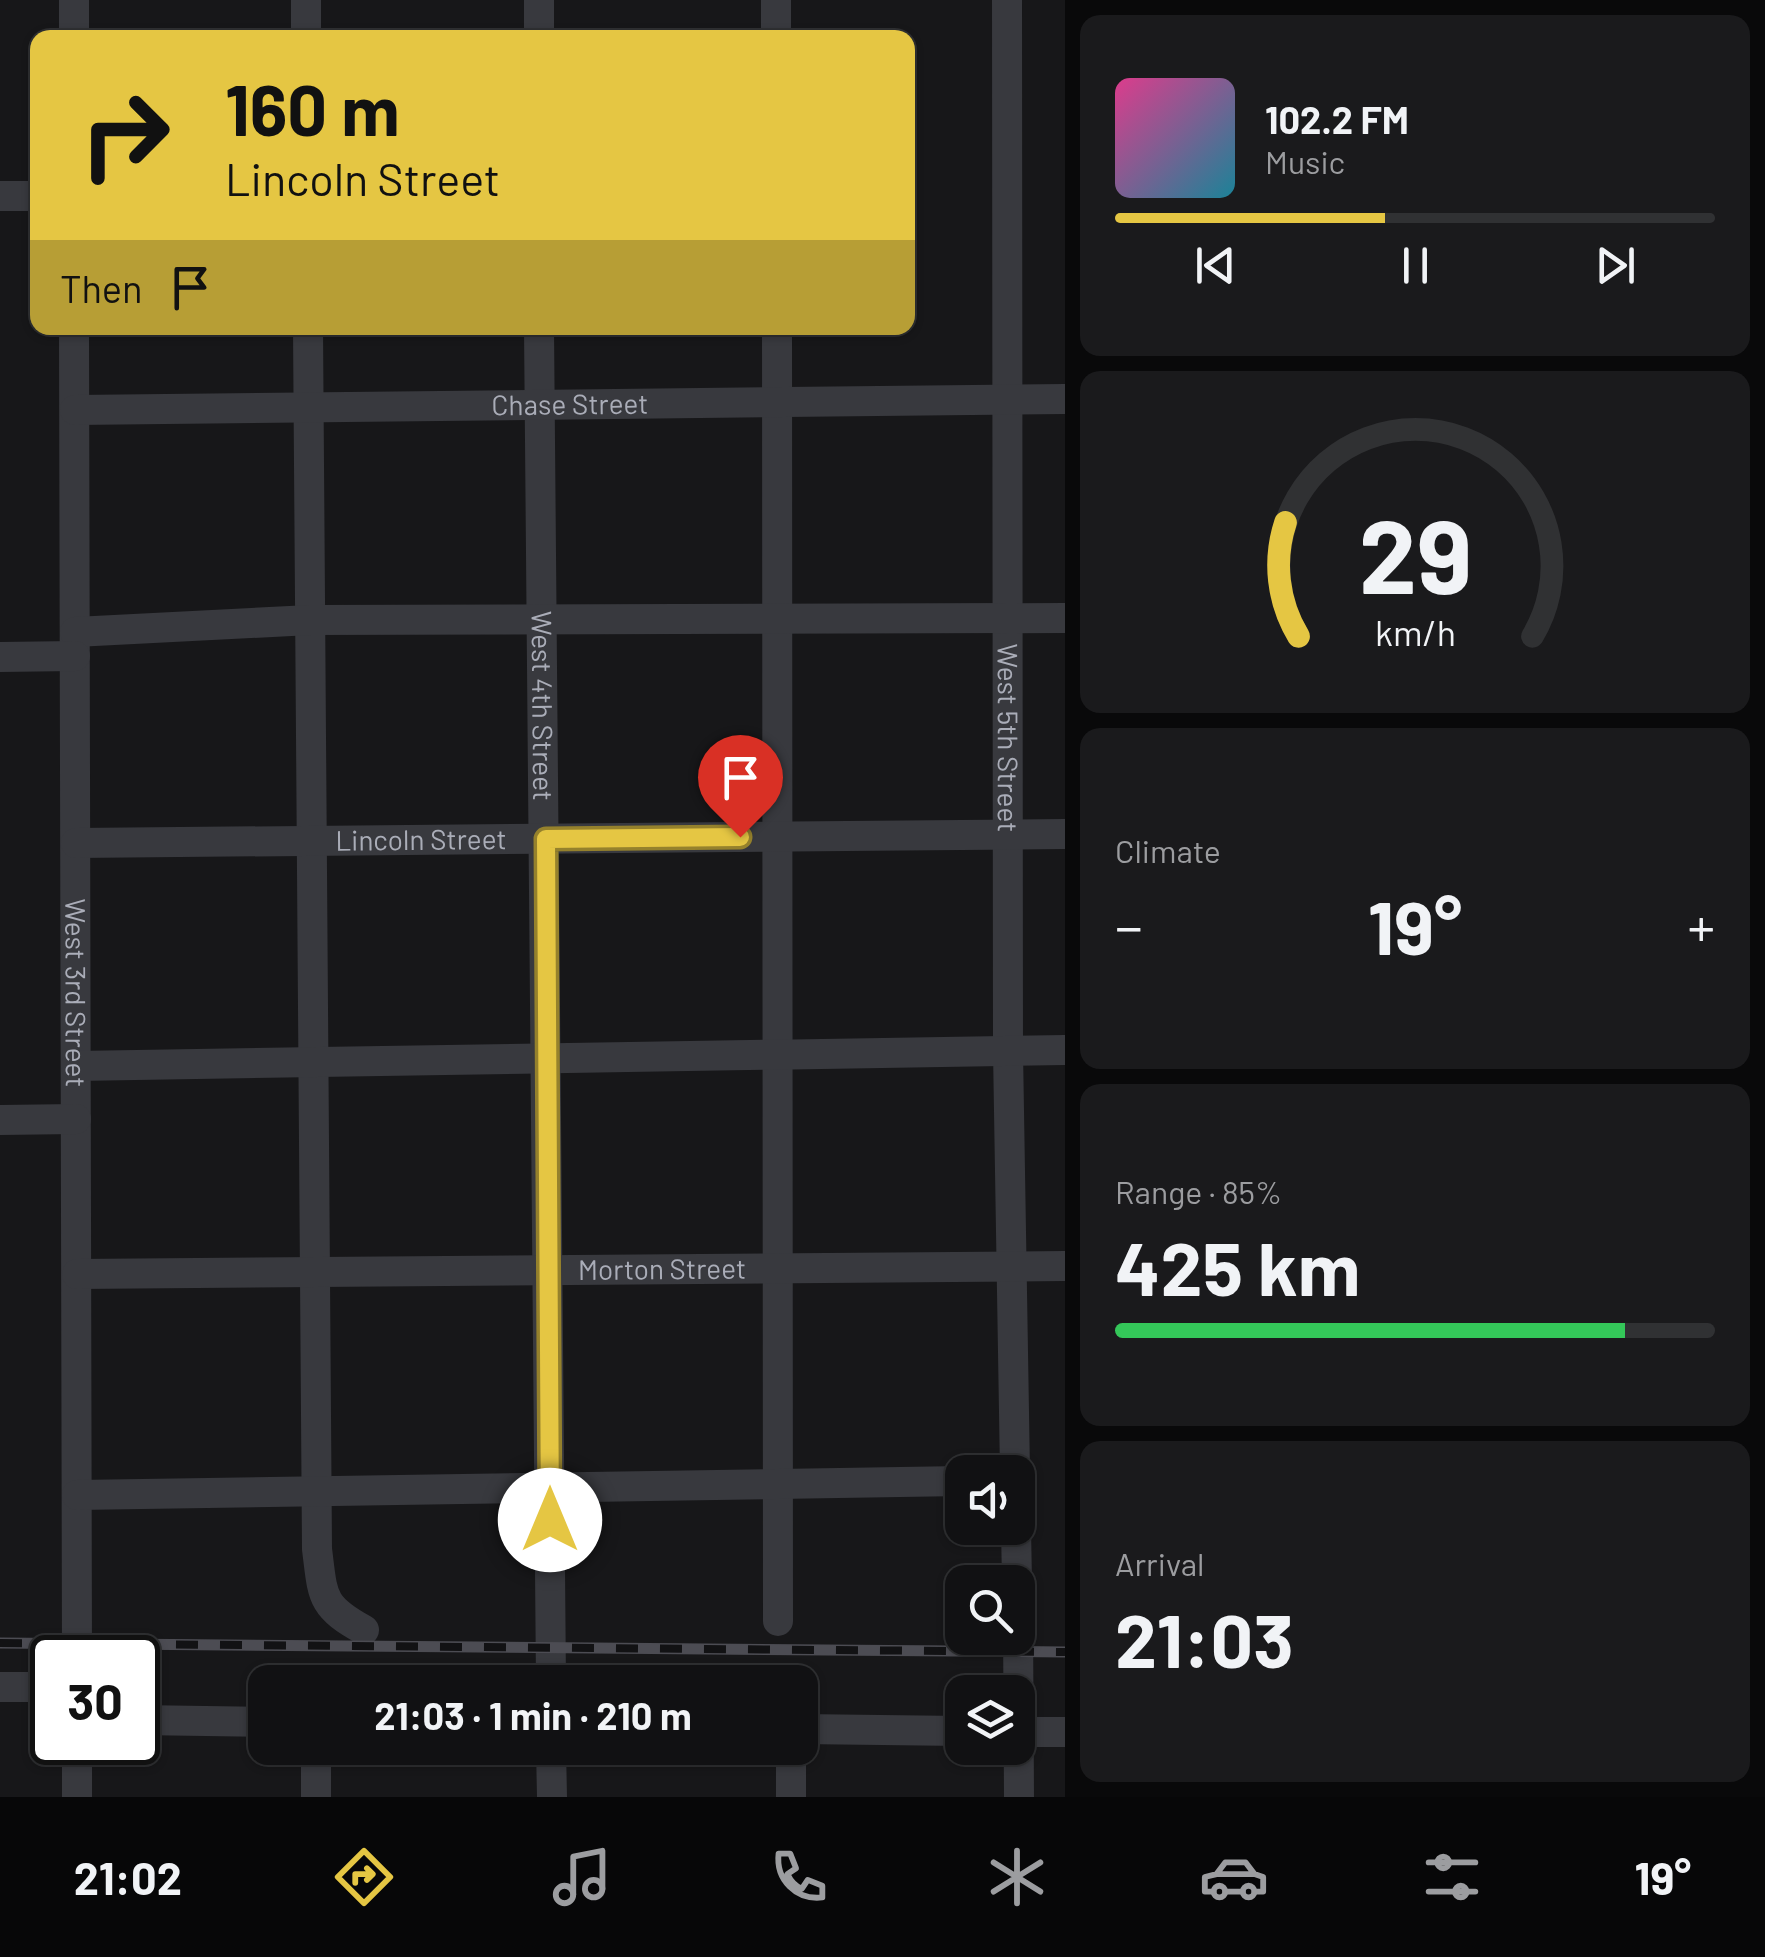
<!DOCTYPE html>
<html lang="en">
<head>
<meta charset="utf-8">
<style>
	:root { --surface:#111113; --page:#1a1a1c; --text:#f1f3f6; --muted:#9c9da0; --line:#303133; --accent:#e5c643 }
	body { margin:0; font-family:Barlow,sans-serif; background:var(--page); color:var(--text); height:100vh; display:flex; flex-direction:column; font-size:38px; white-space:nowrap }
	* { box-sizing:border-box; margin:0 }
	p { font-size:32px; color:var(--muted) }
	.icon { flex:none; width:55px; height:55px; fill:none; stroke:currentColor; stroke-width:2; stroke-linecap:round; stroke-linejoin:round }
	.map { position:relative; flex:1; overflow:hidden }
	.side { display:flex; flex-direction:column; gap:15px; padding:15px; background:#09090a; width:700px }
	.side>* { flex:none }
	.banner { position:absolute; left:30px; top:30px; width:885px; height:305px; border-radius:20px; box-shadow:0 2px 8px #0004,0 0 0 2px var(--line); background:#e5c643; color:#111; overflow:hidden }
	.buttons { position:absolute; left:945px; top:1455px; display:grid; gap:20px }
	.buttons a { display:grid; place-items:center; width:90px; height:90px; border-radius:20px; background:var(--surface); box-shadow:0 2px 8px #0004,0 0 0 2px var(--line); font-size:50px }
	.speed { position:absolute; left:30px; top:1635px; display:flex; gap:20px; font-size:50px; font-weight:700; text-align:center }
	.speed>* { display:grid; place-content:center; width:130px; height:130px; border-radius:50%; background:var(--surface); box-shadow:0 2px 8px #0004,0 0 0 2px var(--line); line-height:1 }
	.speed .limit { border:5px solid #111; border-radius:15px; background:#fff; color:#111 }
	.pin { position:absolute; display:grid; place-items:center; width:85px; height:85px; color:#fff; margin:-102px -42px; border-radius:50% 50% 50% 0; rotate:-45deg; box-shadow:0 0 10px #0007 }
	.pin .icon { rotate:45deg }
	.me { position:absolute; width:110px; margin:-55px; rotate:0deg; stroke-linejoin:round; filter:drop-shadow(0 0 8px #0008) }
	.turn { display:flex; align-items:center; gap:35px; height:210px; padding:0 30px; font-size:45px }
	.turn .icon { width:130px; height:130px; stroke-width:2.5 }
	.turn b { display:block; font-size:70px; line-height:85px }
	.then { display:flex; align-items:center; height:95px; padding:0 30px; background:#0003; gap:20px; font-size:38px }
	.big { font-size:75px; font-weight:700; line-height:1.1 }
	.side .widget { flex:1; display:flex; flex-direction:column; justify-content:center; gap:15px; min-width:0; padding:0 35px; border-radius:20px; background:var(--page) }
	.side .dial { align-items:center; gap:0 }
	.dial svg { height:260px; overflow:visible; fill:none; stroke:var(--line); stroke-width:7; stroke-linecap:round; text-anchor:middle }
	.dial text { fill:var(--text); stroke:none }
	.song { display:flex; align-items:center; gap:30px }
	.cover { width:120px; height:120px; border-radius:15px; background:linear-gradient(135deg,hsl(330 70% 55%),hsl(190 70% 35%)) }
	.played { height:10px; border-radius:5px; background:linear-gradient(90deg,var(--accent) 45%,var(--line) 45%) }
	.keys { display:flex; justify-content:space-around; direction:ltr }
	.heat { display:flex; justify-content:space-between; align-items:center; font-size:55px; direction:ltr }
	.charge { height:15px; border-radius:8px; background:linear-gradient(90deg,#34c759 85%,var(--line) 0) }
	.trip { position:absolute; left:248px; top:1665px; width:570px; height:100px; border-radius:20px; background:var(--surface); box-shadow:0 2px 8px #0004,0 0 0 2px var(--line); font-weight:700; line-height:100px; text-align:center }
	.menu { display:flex; height:160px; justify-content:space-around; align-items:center; background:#070708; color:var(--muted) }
	.menu .icon { width:70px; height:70px }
	.menu .active { color:var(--accent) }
	.menu b { font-size:45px; color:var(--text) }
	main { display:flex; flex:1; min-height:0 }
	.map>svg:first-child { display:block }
</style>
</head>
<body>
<main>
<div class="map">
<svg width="1065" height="1797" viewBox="0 0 1065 1797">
	<rect width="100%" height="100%" fill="#171719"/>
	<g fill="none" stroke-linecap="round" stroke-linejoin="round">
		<g stroke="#38393e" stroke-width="30">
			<path d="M 74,0 L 74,38"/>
			<path d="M 306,0 L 306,38"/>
			<path d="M 539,0 L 539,38"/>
			<path d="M 776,0 L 776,38"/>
			<path id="s1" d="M 1007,0 L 1008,1051 L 1015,1472"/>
			<path d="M 0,196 L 38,196"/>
			<path id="s2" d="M 74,328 L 77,1658"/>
			<path d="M 308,328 L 317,1549 C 323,1596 320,1606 364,1630"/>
			<path id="s3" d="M 539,328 L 551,1682"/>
			<path d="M 777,328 L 778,1621"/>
			<path id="s4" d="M 75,410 L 1065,399"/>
			<path d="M 75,632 L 310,620 L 1065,618"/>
			<path d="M 0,657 L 75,656"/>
			<path id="s5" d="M 76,843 L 1065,834"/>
			<path d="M 76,1066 L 1065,1050"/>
			<path d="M 0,1120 L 76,1119"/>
			<path id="s6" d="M 77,1274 L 1065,1266"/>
			<path d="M 77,1495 L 962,1481"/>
			<path d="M 1016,1528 L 1017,1582"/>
			<path d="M 1018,1619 L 1019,1797"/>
			<path d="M 0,1687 L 52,1687"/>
			<path d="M 138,1720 L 265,1722"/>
			<path d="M 800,1729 L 962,1731"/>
			<path d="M 1018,1732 L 1065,1732"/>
			<path d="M 77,1742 L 77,1797"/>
			<path d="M 316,1748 L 316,1797"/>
			<path d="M 551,1748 L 552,1797"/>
			<path d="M 791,1748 L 791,1797"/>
		</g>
		<defs>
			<path id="rail" d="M 0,1643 L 1065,1652"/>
		</defs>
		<use href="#rail" stroke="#4c4c53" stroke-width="11"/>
		<use href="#rail" stroke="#121214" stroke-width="8" stroke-dasharray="22" stroke-linecap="butt"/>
	</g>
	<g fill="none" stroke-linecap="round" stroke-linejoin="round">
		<defs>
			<path id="route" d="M 550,1520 L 546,839 L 740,837"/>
		</defs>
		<use href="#route" stroke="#95812c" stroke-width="25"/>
		<use href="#route" stroke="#e5c643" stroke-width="18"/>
	</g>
	<g text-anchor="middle" stroke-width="10" stroke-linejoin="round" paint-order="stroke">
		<g font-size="28" fill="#aaadb8" stroke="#121214">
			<text dy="10" stroke="none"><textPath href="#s4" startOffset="495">Chase Street</textPath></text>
			<text dy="10" stroke="none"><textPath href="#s3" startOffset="378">West 4th Street</textPath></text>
			<text dy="10" stroke="none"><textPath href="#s1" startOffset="738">West 5th Street</textPath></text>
			<text dy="10" stroke="none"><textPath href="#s5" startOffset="345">Lincoln Street</textPath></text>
			<text dy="10" stroke="none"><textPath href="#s2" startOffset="665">West 3rd Street</textPath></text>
			<text dy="10" stroke="none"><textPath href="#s6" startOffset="585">Morton Street</textPath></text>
		</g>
	</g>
</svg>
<div class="buttons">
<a><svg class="icon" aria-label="sound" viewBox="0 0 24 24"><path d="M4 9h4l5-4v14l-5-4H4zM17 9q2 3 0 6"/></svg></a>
<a><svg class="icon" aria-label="search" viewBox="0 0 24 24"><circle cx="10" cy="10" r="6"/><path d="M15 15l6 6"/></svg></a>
<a><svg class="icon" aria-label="layers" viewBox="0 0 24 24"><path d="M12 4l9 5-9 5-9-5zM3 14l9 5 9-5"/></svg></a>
</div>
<div class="speed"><div class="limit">30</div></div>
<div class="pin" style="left:740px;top:837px;background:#d93025"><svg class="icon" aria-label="arrive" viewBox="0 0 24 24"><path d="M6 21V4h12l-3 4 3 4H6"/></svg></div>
<svg class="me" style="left:550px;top:1520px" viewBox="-20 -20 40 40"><circle r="19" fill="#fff"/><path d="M0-13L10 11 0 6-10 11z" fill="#e5c643"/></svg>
<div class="trip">21:03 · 1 min · 210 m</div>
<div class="banner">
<div class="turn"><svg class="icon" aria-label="right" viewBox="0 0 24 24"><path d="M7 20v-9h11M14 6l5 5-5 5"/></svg><div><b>160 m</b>Lincoln Street</div></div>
<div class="then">Then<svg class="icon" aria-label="arrive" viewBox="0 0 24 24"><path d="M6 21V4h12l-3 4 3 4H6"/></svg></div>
</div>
</div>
<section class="side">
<div class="widget">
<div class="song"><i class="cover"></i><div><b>102.2 FM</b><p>Music</p></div></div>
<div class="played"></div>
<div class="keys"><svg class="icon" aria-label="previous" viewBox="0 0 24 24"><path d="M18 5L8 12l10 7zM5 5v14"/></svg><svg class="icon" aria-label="pause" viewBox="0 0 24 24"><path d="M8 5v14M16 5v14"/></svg><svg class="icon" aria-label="next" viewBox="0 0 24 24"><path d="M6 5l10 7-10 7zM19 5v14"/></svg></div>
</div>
<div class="widget dial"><svg viewBox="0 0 100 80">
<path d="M14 69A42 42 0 1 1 86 69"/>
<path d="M14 69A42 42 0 0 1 10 34" stroke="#e5c643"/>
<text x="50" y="56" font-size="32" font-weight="700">29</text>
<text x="50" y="72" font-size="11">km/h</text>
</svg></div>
<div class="widget"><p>Climate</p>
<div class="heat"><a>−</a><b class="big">19°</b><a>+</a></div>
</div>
<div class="widget"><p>Range · 85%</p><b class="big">425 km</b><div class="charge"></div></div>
<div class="widget"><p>Arrival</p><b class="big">21:03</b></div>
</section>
</main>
<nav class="menu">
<b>21:02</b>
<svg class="icon active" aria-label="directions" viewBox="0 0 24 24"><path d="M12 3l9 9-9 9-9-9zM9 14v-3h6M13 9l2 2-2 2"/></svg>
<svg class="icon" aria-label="music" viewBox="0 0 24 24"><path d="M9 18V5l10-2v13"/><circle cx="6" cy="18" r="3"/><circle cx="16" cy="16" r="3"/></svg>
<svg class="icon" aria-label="phone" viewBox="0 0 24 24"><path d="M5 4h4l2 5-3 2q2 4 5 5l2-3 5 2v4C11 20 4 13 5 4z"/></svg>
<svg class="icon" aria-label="climate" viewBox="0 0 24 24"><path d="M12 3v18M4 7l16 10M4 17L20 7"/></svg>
<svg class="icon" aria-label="car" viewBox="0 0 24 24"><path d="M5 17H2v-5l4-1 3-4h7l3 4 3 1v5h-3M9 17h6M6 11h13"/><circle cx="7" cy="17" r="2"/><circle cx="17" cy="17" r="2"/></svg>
<svg class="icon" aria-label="filters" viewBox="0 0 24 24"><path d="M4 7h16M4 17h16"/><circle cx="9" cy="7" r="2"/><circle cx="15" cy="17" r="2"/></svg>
<b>19°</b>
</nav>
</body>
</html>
